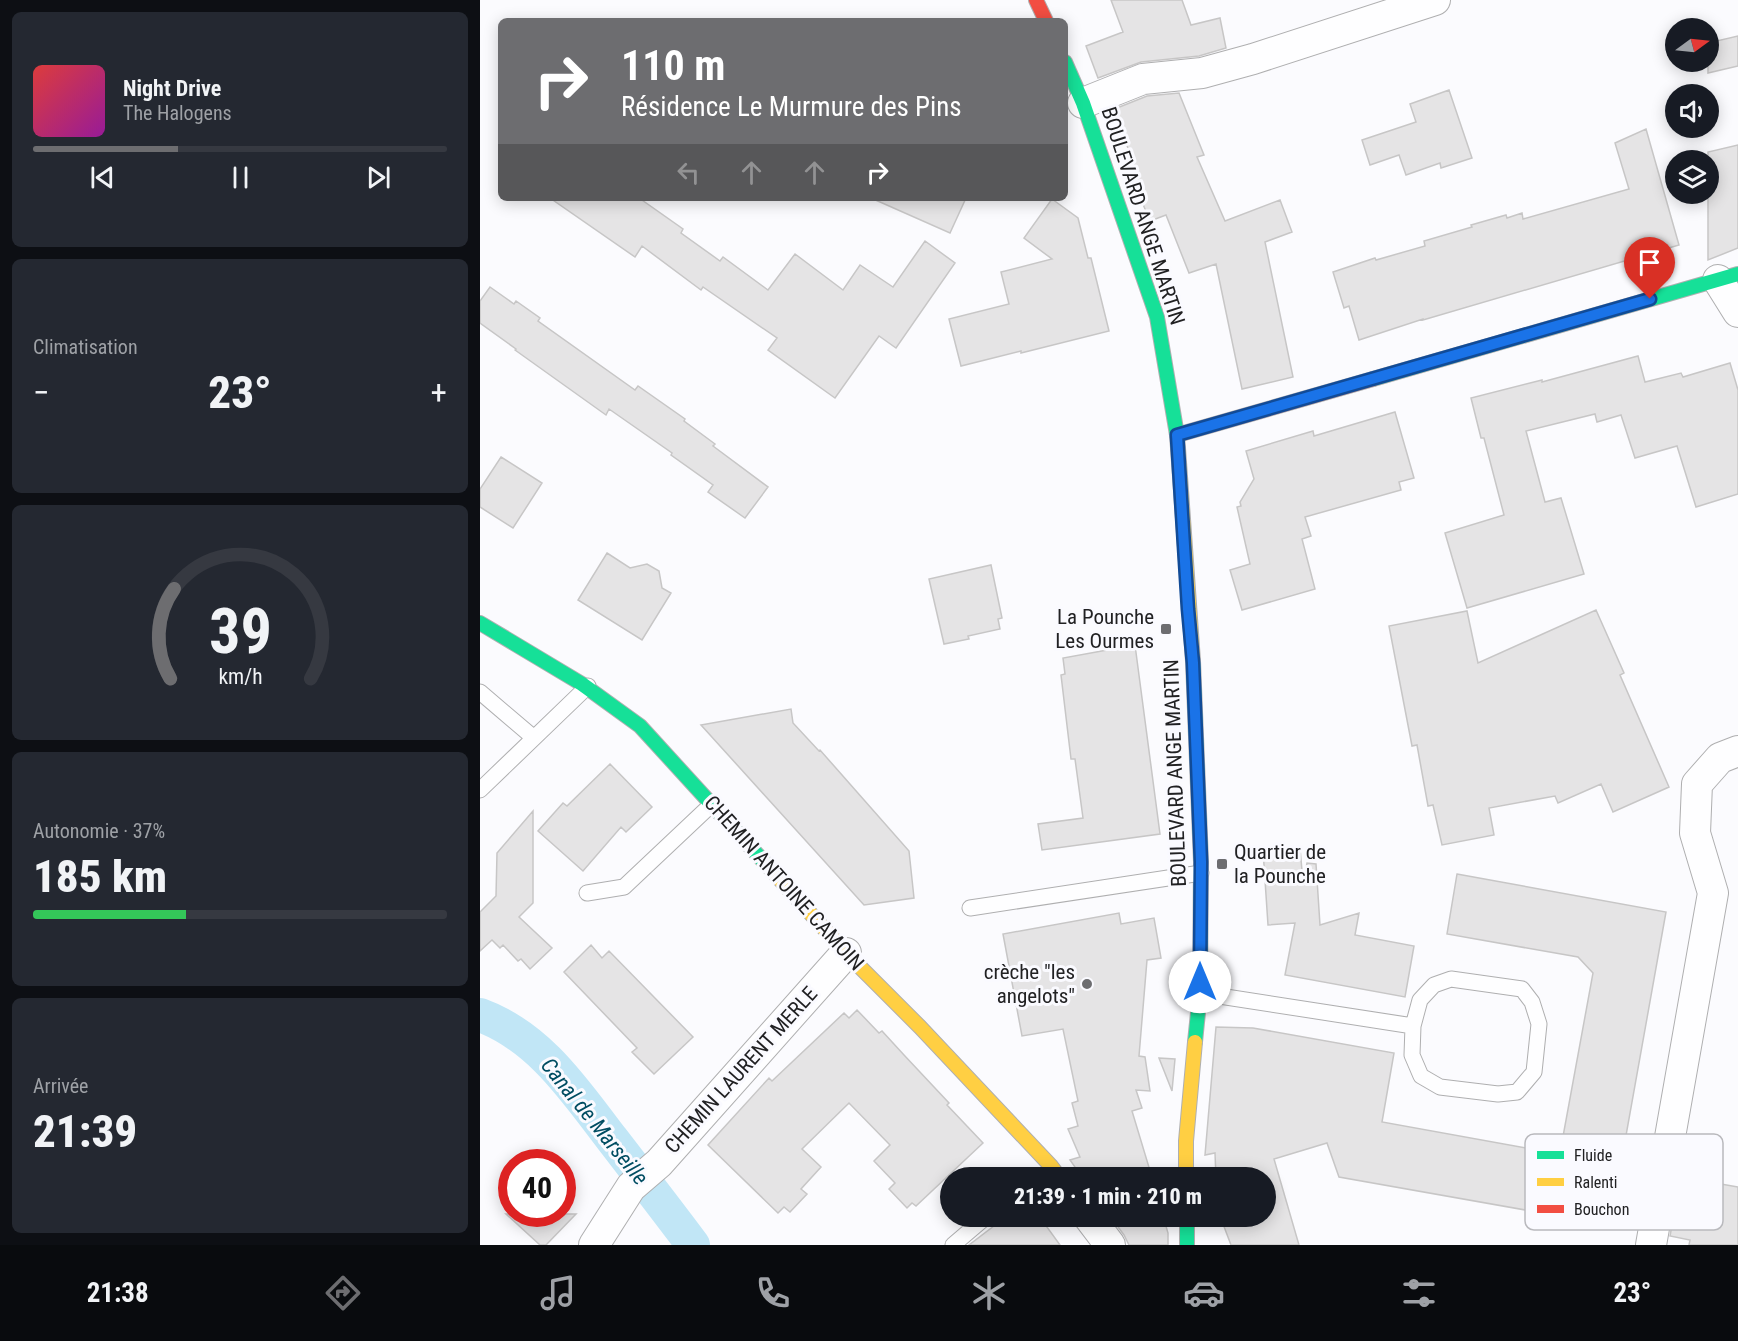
<!DOCTYPE html>
<html lang="fr">
<head>
<meta charset="utf-8">
<style>
	:root { --surface:#171b24; --page:#242831; --text:#f1f3f6; --muted:#9ea1a6; --line:#363941; --accent:#6d6d70 }
	body { margin:0; font-family:"Roboto Condensed",sans-serif; background:var(--page); color:var(--text); height:100vh; display:flex; flex-direction:column; font-size:22px; white-space:nowrap }
	* { box-sizing:border-box; margin:0 }
	p { font-size:20px; color:var(--muted) }
	.icon { flex:none; width:33px; height:33px; fill:none; stroke:currentColor; stroke-width:2; stroke-linecap:round; stroke-linejoin:round }
	.map { position:relative; flex:1; overflow:hidden }
	.drawer { display:flex; flex-direction:column; gap:12px; padding:12px; background:#0d0f14; width:480px }
	.drawer>* { flex:none }
	.guide { position:absolute; left:18px; top:18px; width:570px; height:183px; border-radius:9px; box-shadow:0 3px 15px #0003; background:#6d6d70; color:#fff; overflow:hidden }
	.needle { width:39px; rotate:75deg }
	.buttons { position:absolute; left:1185px; top:18px; display:grid; gap:12px }
	.buttons a { display:grid; place-items:center; width:54px; height:54px; border-radius:50%; background:var(--surface); box-shadow:0 3px 15px #0003; font-size:30px }
	.speed { position:absolute; left:18px; top:1149px; display:flex; gap:12px; font-size:30px; font-weight:700; text-align:center }
	.speed>* { display:grid; place-content:center; width:78px; height:78px; border-radius:50%; background:var(--surface); box-shadow:0 3px 15px #0003; line-height:1 }
	.speed .limit { border:9px solid #d22; background:#fff; color:#111 }
	.pin { position:absolute; display:grid; place-items:center; width:51px; height:51px; color:#fff; margin:-62px -26px; border-radius:50% 50% 50% 0; rotate:-45deg; box-shadow:0 0 6px #0007 }
	.pin .icon { rotate:45deg }
	.me { position:absolute; width:66px; margin:-33px; rotate:0deg; stroke-linejoin:round; filter:drop-shadow(0 0 4px #0008) }
	.turn { display:flex; align-items:center; gap:21px; height:126px; padding:0 24px; font-size:27px }
	.turn .icon { width:78px; height:78px; stroke-width:2.5 }
	.turn b { display:block; font-size:42px; line-height:51px }
	.lanes { display:flex; align-items:center; height:57px; padding:0 24px; background:#0003; justify-content:center; gap:30px; direction:ltr }
	.lanes .off { opacity:.35 }
	.big { font-size:45px; font-weight:800; line-height:1.1 }
	.drawer .card { flex:1; display:flex; flex-direction:column; justify-content:center; gap:9px; min-width:0; padding:0 21px; border-radius:9px; background:var(--page) }
	.drawer .dial { align-items:center; gap:0 }
	.dial svg { height:156px; overflow:visible; fill:none; stroke:var(--line); stroke-width:7; stroke-linecap:round; text-anchor:middle }
	.dial text { fill:var(--text); stroke:none }
	.song { display:flex; align-items:center; gap:18px }
	.cover { width:72px; height:72px; border-radius:9px; background:linear-gradient(135deg,hsl(0 70% 55%),hsl(300 70% 35%)) }
	.played { height:6px; border-radius:3px; background:linear-gradient(90deg,var(--accent) 35%,var(--line) 35%) }
	.keys { display:flex; justify-content:space-around; direction:ltr }
	.heat { display:flex; justify-content:space-between; align-items:center; font-size:33px; direction:ltr }
	.charge { height:9px; border-radius:4px; background:linear-gradient(90deg,#34c759 37%,var(--line) 0) }
	.trip { position:absolute; left:460px; top:1167px; width:336px; height:60px; border-radius:30px; background:var(--surface); box-shadow:0 3px 15px #0003; font-weight:800; line-height:60px; text-align:center }
	.menu { display:flex; height:96px; justify-content:space-around; align-items:center; background:#090b0e; color:var(--muted) }
	.menu .icon { width:42px; height:42px }
	.menu .selected { color:var(--accent) }
	.menu b { font-size:27px; color:var(--text) }
	main { display:flex; flex:1; min-height:0 }
	.map>svg:first-child { display:block }
</style>
</head>
<body>
<main>
<section class="drawer">
<div class="card">
<div class="song"><i class="cover"></i><div><b>Night Drive</b><p>The Halogens</p></div></div>
<div class="played"></div>
<div class="keys"><svg class="icon" aria-label="previous" viewBox="0 0 24 24"><path d="M18 5L8 12l10 7zM5 5v14"/></svg><svg class="icon" aria-label="pause" viewBox="0 0 24 24"><path d="M8 5v14M16 5v14"/></svg><svg class="icon" aria-label="next" viewBox="0 0 24 24"><path d="M6 5l10 7-10 7zM19 5v14"/></svg></div>
</div>
<div class="card"><p>Climatisation</p>
<div class="heat"><a>−</a><b class="big">23°</b><a>+</a></div>
</div>
<div class="card dial"><svg viewBox="0 0 100 80">
<path d="M14 69A42 42 0 1 1 86 69"/>
<path d="M14 69A42 42 0 0 1 16 23" stroke="#6d6d70"/>
<text x="50" y="56" font-size="32" font-weight="700">39</text>
<text x="50" y="72" font-size="11">km/h</text>
</svg></div>
<div class="card"><p>Autonomie · 37%</p><b class="big">185 km</b><div class="charge"></div></div>
<div class="card"><p>Arrivée</p><b class="big">21:39</b></div>
</section>
<div class="map">
<svg width="1258" height="1245" viewBox="0 0 1258 1245">
	<rect width="100%" height="100%" fill="#fbfbfe"/>
	<g fill="none" stroke-linecap="round" stroke-linejoin="round">
		<path stroke="#c1e6f6" stroke-width="34" d="M 0,1015 C 60,1037 95,1091 132,1139 C 159,1174 186,1209 213,1245"/>
	</g>
	<path fill="#e5e4e5" stroke="#c7c6c6" stroke-width="1.5" d="M 631,0 L 702,0 L 711,25 L 740,18 L 746,48 L 719,56 L 661,62 L 618,78 L 606,46 L 643,32 Z
		M 1258,36 L 1258,66 L 1228,73 L 1228,43 Z
		M 969,90 L 992,158 L 961,168 L 960,163 L 926,175 L 919,155 L 890,165 L 882,140 L 936,122 L 930,104 Z
		M 699,93 L 724,155 L 717,157 L 745,221 L 800,200 L 812,232 L 785,242 L 813,377 L 762,389 L 736,264 L 709,273 L 686,215 L 670,221 L 660,197 L 646,162 L 653,160 L 632,110 L 667,96 Z
		M 1166,129 L 1199,245 L 943,320 L 943,319 L 879,340 L 869,306 L 864,308 L 853,272 L 895,258 L 896,260 L 945,246 L 944,241 L 992,227 L 991,225 L 1026,215 L 1027,218 L 1042,213 L 1043,219 L 1149,189 L 1135,143 Z
		M 1258,145 L 1258,248 L 1228,260 L 1228,152 Z
		M 70,198 L 159,198 L 203,229 L 201,233 L 240,261 L 243,257 L 288,290 L 315,254 L 363,290 L 380,265 L 413,287 L 445,241 L 475,263 L 416,348 L 399,336 L 355,398 L 288,350 L 297,338 L 223,287 L 221,290 L 162,246 L 155,257 Z
		M 391,198 L 486,198 L 470,233 Z
		M 572,199 L 598,218 L 608,258 L 611,258 L 629,331 L 541,353 L 541,351 L 481,366 L 469,319 L 529,304 L 521,272 L 572,259 L 544,238 Z
		M 10,287 L 34,304 L 36,301 L 60,318 L 58,321 L 155,390 L 158,386 L 205,419 L 204,421 L 235,444 L 233,446 L 288,487 L 265,518 L 228,492 L 233,485 L 191,455 L 192,453 L 129,409 L 126,415 L 35,350 L 36,349 L 0,323 L 0,301 Z
		M 1158,356 L 1165,382 L 1201,373 L 1203,377 L 1250,363 L 1258,390 L 1258,494 L 1216,507 L 1197,446 L 1155,458 L 1141,415 L 1117,422 L 1115,414 L 1046,431 L 1065,502 L 1081,498 L 1104,574 L 987,608 L 965,533 L 1024,515 L 1004,438 L 1001,438 L 991,398 L 1062,380 L 1062,382 Z
		M 915,412 L 934,478 L 919,482 L 921,490 L 825,517 L 831,536 L 822,539 L 835,589 L 762,610 L 750,570 L 770,564 L 757,507 L 761,506 L 760,502 L 774,479 L 766,451 L 833,431 L 834,436 Z
		M 21,457 L 62,483 L 33,528 L 0,507 L 0,489 Z
		M 127,553 L 150,568 L 167,564 L 179,571 L 182,588 L 191,593 L 162,640 L 98,600 Z
		M 511,565 L 522,618 L 518,619 L 520,629 L 488,636 L 489,639 L 464,644 L 449,579 Z
		M 1116,610 L 1144,673 L 1140,675 L 1189,787 L 1133,812 L 1121,784 L 1078,803 L 1075,796 L 1009,808 L 1014,835 L 962,845 L 953,805 L 948,806 L 937,745 L 932,746 L 909,626 L 987,611 L 998,663 Z
		M 655,645 L 680,834 L 562,850 L 558,824 L 603,818 L 595,759 L 591,759 L 581,675 L 585,674 L 583,658 Z
		M 311,709 L 313,723 L 339,751 L 340,750 L 429,851 L 434,898 L 384,905 L 221,725 Z
		M 130,764 L 172,807 L 146,832 L 141,827 L 103,871 L 58,831 L 83,803 L 87,806 Z
		M 53,811 L 53,903 L 39,917 L 72,948 L 50,969 L 41,959 L 38,961 L 23,945 L 20,948 L 12,940 L 0,951 L 0,912 L 16,896 L 17,853 Z
		M 820,848 L 823,882 L 827,863 L 836,864 L 840,925 L 879,913 L 875,935 L 934,946 L 925,997 L 805,975 L 815,923 L 788,925 L 783,850 Z
		M 977,874 L 1186,912 L 1130,1225 L 859,1177 L 847,1143 L 794,1159 L 819,1245 L 751,1245 L 740,1216 L 786,1216 L 786,1178 L 736,1178 L 735,1153 L 725,1155 L 736,1027 L 773,1028 L 914,1053 L 902,1122 L 1063,1151 L 1082,1142 L 1113,973 L 1098,957 L 967,934 Z
		M 639,913 L 641,924 L 674,918 L 681,958 L 667,960 L 659,1056 L 665,1057 L 670,1091 L 656,1090 L 662,1108 L 652,1111 L 671,1174 L 658,1178 L 599,1178 L 595,1167 L 590,1160 L 600,1157 L 588,1129 L 598,1126 L 592,1103 L 598,1101 L 583,1029 L 542,1036 L 523,934 Z
		M 111,945 L 122,958 L 129,951 L 213,1037 L 174,1074 L 152,1052 L 157,1048 L 84,972 Z
		M 377,1010 L 399,1033 L 402,1031 L 424,1055 L 469,1103 L 467,1105 L 503,1143 L 436,1206 L 432,1203 L 427,1208 L 409,1189 L 415,1183 L 394,1161 L 410,1145 L 369,1103 L 322,1149 L 341,1167 L 321,1189 L 327,1194 L 310,1212 L 304,1207 L 298,1213 L 228,1145 L 289,1078 L 292,1081 L 364,1013 L 369,1018 Z
		M 679,1058 L 695,1059 L 692,1091 Z
		M 1201,1177 L 1258,1187 L 1258,1245 L 1209,1245 L 1210,1240 L 1190,1236 Z
		M 26,1214 L 96,1214 L 66,1245 L 60,1245 Z
		M 527,1216 L 559,1216 L 580,1245 L 489,1245 Z
		M 630,1216 L 683,1216 L 688,1233 L 688,1245 L 649,1245 L 644,1235 Z"/>
	<g fill="none" stroke-linecap="round" stroke-linejoin="round">
		<defs>
			<path id="lane" d="M 0,692 L 54,738
				M 0,790 L 108,686
				M 107,893 L 144,887 L 232,804
				M 490,908 L 721,873
				M 720,993 L 933,1026 L 932,1055 L 941,1076 L 960,1087 L 1018,1094 L 1037,1092 L 1054,1072 L 1059,1024 L 1052,1002 L 1042,989 L 971,979 L 954,985 L 940,1000 L 933,1026
				M 473,1245 L 507,1216"/>
			<path id="street" d="M 603,103 L 663,79 L 722,73 L 773,59 L 955,0
				M 1238,280 L 1258,312
				M 608,1216 L 630,1245
				M 114,1245 L 151,1187 L 179,1163 L 366,953
				M 1171,1245 L 1233,893 L 1215,833 L 1217,784 L 1240,758 L 1258,751"/>
			<path id="fast" d="M 585,62 L 603,103 L 677,317 L 697,435 L 698,448
				M 893,379 L 1258,274
				M 0,623 L 102,684 L 160,726 L 286,864
				M 713,661 L 721,862 L 720,993 L 715,1042
				M 707,1216 L 707,1245"/>
			<path id="slow" d="M 698,448 L 713,661
				M 286,864 L 366,953 L 440,1027 L 571,1166 L 580,1178
				M 706,1178 L 706,1141 L 715,1042"/>
			<path id="jam" d="M 556,0 L 566,21
				M 697,435 L 893,379"/>
		</defs>
		<use href="#lane" stroke="#afafb0" stroke-width="17"/>
		<use href="#street" stroke="#afafb0" stroke-width="32"/>
		<use href="#fast" stroke="#afafb0" stroke-width="16"/>
		<use href="#slow" stroke="#afafb0" stroke-width="16"/>
		<use href="#jam" stroke="#afafb0" stroke-width="16"/>
		<use href="#lane" stroke="#fefeff" stroke-width="15"/>
		<use href="#street" stroke="#fefeff" stroke-width="30"/>
		<use href="#fast" stroke="#16e098" stroke-width="14"/>
		<use href="#slow" stroke="#ffcf43" stroke-width="14"/>
		<use href="#jam" stroke="#f24e42" stroke-width="14"/>
	</g>
	<g fill="none" stroke-linecap="round" stroke-linejoin="round">
		<defs>
			<path id="route" d="M 720,982 L 721,862 L 713,663 L 708,609 L 697,435 L 1170,299"/>
		</defs>
		<use href="#route" stroke="#114b97" stroke-width="15"/>
		<use href="#route" stroke="#1a73e8" stroke-width="10"/>
	</g>
	<g fill="#6d6d70" stroke="#fafaff" stroke-width="2">
		<rect x="680" y="623" width="12" height="12" rx="3"/>
		<rect x="736" y="858" width="12" height="12" rx="3"/>
		<circle cx="607" cy="984" r="6"/>
	</g>
	<g text-anchor="middle" stroke-width="6" stroke-linejoin="round" paint-order="stroke">
		<g font-size="21" fill="#212123" stroke="#fafaff">
			<text transform="translate(663 216) rotate(72)" y="7">BOULEVARD ANGE MARTIN</text>
			<text transform="translate(695 773) rotate(-92)" y="7">BOULEVARD ANGE MARTIN</text>
			<text transform="translate(304 883) rotate(48)" y="7">CHEMIN ANTOINE CAMOIN</text>
			<text transform="translate(261 1070) rotate(-48)" y="7">CHEMIN LAURENT MERLE</text>
		</g>
		<g font-size="21" fill="#212123" stroke="#fafaff" text-anchor="end">
			<text x="674" y="624">La Pounche<tspan x="674" dy="24">Les Ourmes</tspan></text>
			<text x="754" y="859" text-anchor="start">Quartier de<tspan x="754" dy="24">la Pounche</tspan></text>
			<text x="595" y="979">crèche "les<tspan x="595" dy="24">angelots"</tspan></text>
		</g>
		<g font-size="22" font-style="italic" fill="#004d62" stroke="#fafaff">
			<text transform="translate(115 1121) rotate(51)" y="8">Canal de Marseille</text>
		</g>
	</g>
	<rect x="1045" y="1134" width="198" height="96" rx="9" fill="#fafaff" stroke="#b9b9bd" stroke-width="1.5"/>
	<rect x="1057" y="1151" width="27" height="8" fill="#16e098"/>
	<rect x="1057" y="1178" width="27" height="8" fill="#ffcf43"/>
	<rect x="1057" y="1205" width="27" height="8" fill="#f24e42"/>
	<g font-size="16" fill="#212123">
		<text x="1094" y="1161">Fluide</text>
		<text x="1094" y="1188">Ralenti</text>
		<text x="1094" y="1215">Bouchon</text>
	</g>
</svg>
<div class="buttons">
<a><svg class="needle" viewBox="-14 -14 28 28"><path d="M0-13l5 13h-10z" fill="#e53935"/><path d="M0 13l5-13h-10z" fill="#9ea1a6"/></svg></a>
<a><svg class="icon" aria-label="sound" viewBox="0 0 24 24"><path d="M4 9h4l5-4v14l-5-4H4zM17 9q2 3 0 6"/></svg></a>
<a><svg class="icon" aria-label="layers" viewBox="0 0 24 24"><path d="M12 4l9 5-9 5-9-5zM3 14l9 5 9-5"/></svg></a>
</div>
<div class="speed"><div class="limit">40</div></div>
<div class="pin" style="left:1170px;top:299px;background:#d93025"><svg class="icon" aria-label="arrive" viewBox="0 0 24 24"><path d="M6 21V4h12l-3 4 3 4H6"/></svg></div>
<svg class="me" style="left:720px;top:982px" viewBox="-20 -20 40 40"><circle r="19" fill="#fff"/><path d="M0-13L10 11 0 6-10 11z" fill="#1a73e8"/></svg>
<div class="trip">21:39 · 1 min · 210 m</div>
<div class="guide">
<div class="turn"><svg class="icon" aria-label="right" viewBox="0 0 24 24"><path d="M7 20v-9h11M14 6l5 5-5 5"/></svg><div><b>110 m</b>Résidence Le Murmure des Pins</div></div>
<div class="lanes"><svg class="icon off" aria-label="left" viewBox="0 0 24 24"><path d="M17 20v-9H6M10 6l-5 5 5 5"/></svg><svg class="icon off" aria-label="ahead" viewBox="0 0 24 24"><path d="M12 20V5M6 11l6-6 6 6"/></svg><svg class="icon off" aria-label="ahead" viewBox="0 0 24 24"><path d="M12 20V5M6 11l6-6 6 6"/></svg><svg class="icon" aria-label="right" viewBox="0 0 24 24"><path d="M7 20v-9h11M14 6l5 5-5 5"/></svg></div>
</div>
</div>
</main>
<nav class="menu">
<b>21:38</b>
<svg class="icon selected" aria-label="directions" viewBox="0 0 24 24"><path d="M12 3l9 9-9 9-9-9zM9 14v-3h6M13 9l2 2-2 2"/></svg>
<svg class="icon" aria-label="music" viewBox="0 0 24 24"><path d="M9 18V5l10-2v13"/><circle cx="6" cy="18" r="3"/><circle cx="16" cy="16" r="3"/></svg>
<svg class="icon" aria-label="phone" viewBox="0 0 24 24"><path d="M5 4h4l2 5-3 2q2 4 5 5l2-3 5 2v4C11 20 4 13 5 4z"/></svg>
<svg class="icon" aria-label="climate" viewBox="0 0 24 24"><path d="M12 3v18M4 7l16 10M4 17L20 7"/></svg>
<svg class="icon" aria-label="car" viewBox="0 0 24 24"><path d="M5 17H2v-5l4-1 3-4h7l3 4 3 1v5h-3M9 17h6M6 11h13"/><circle cx="7" cy="17" r="2"/><circle cx="17" cy="17" r="2"/></svg>
<svg class="icon" aria-label="filters" viewBox="0 0 24 24"><path d="M4 7h16M4 17h16"/><circle cx="9" cy="7" r="2"/><circle cx="15" cy="17" r="2"/></svg>
<b>23°</b>
</nav>
</body>
</html>
